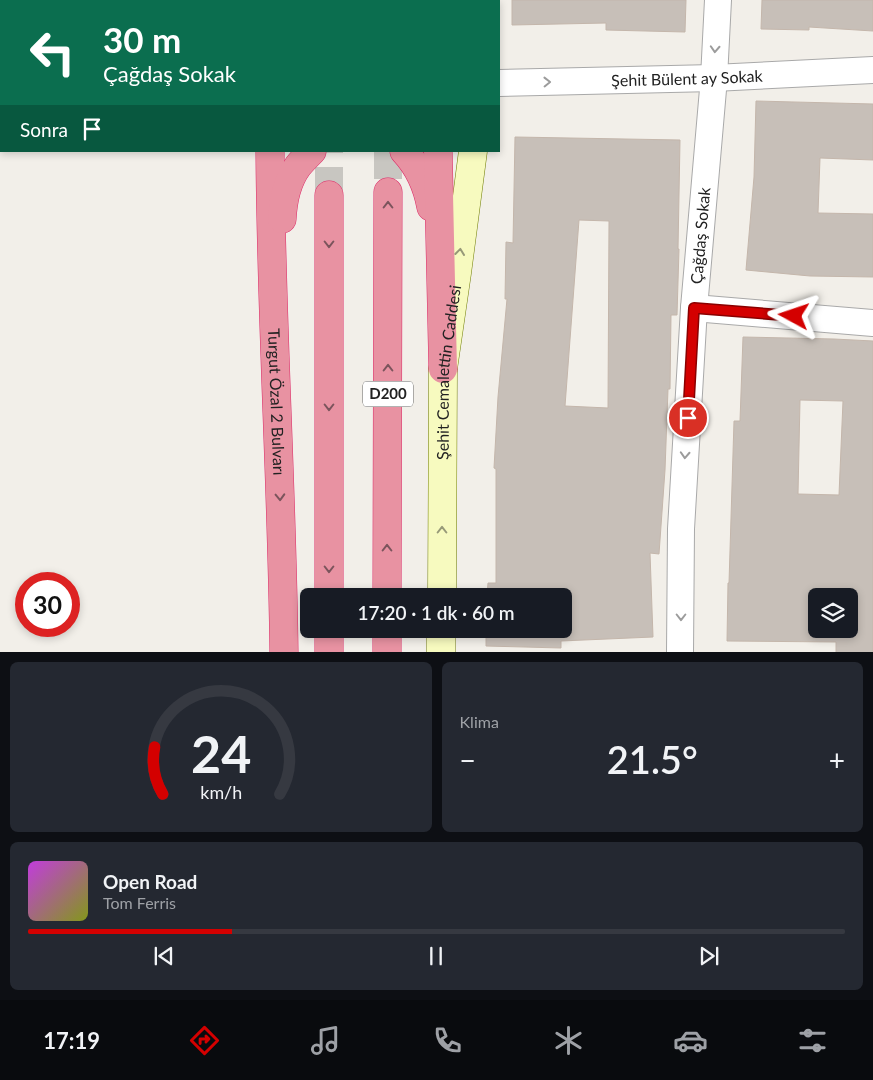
<!DOCTYPE html>
<html lang="tr">
<head>
<meta charset="utf-8">
<style>
	:root { --surface:#171b24; --page:#242831; --text:#f1f3f6; --muted:#9ea1a6; --line:#363941; --accent:#d40000 }
	body { margin:0; font-family:Lato,sans-serif; background:var(--page); color:var(--text); height:100vh; display:flex; flex-direction:column; font-size:19px; white-space:nowrap }
	* { box-sizing:border-box; margin:0 }
	p { font-size:16px; color:var(--muted) }
	.icon { flex:none; width:28px; height:28px; fill:none; stroke:currentColor; stroke-width:2; stroke-linecap:round; stroke-linejoin:round }
	.map { position:relative; height:652px; overflow:hidden }
	.side { display:flex; flex-direction:column; gap:10px; padding:10px; background:#0d0f14; flex:1 }
	.side>* { flex:none }
	.top-card { position:absolute; left:0px; top:0px; width:500px; height:152px; box-shadow:0 2px 8px #0003; background:#0b6e4f; color:#fff; overflow:hidden }
	.tools { position:absolute; left:808px; top:588px; display:grid; gap:10px }
	.tools a { display:grid; place-items:center; width:50px; height:50px; border-radius:8px; background:var(--surface); box-shadow:0 2px 8px #0003; font-size:25px }
	.speed { position:absolute; left:15px; top:572px; display:flex; gap:10px; font-size:25px; font-weight:700; text-align:center }
	.speed>* { display:grid; place-content:center; width:65px; height:65px; border-radius:50%; background:var(--surface); box-shadow:0 2px 8px #0003; line-height:1 }
	.speed .limit { border:8px solid #d22; background:#fff; color:#111 }
	.pin { position:absolute; display:grid; place-items:center; width:42px; height:42px; color:#fff; margin:-21px; border:2px solid #fff; border-radius:50%; box-shadow:0 1px 5px #0007 }
	.me { position:absolute; width:55px; margin:-28px; rotate:275deg; stroke-linejoin:round; filter:drop-shadow(0 0 4px #0008) }
	.turn { display:flex; align-items:center; gap:18px; height:105px; padding:0 20px; font-size:22px }
	.turn .icon { width:65px; height:65px; stroke-width:2.5 }
	.turn b { display:block; font-size:35px; line-height:42px }
	.then { display:flex; align-items:center; height:48px; padding:0 20px; background:#0003; gap:10px; font-size:19px }
	.big { font-size:38px; font-weight:600; line-height:1.1 }
	.side .widget { flex:1; display:flex; flex-direction:column; justify-content:center; gap:8px; min-width:0; padding:0 18px; border-radius:8px; background:var(--page) }
	.side .dial { align-items:center; gap:0 }
	.dial svg { height:130px; overflow:visible; fill:none; stroke:var(--line); stroke-width:7; stroke-linecap:round; text-anchor:middle }
	.dial text { fill:var(--text); stroke:none }
	.song { display:flex; align-items:center; gap:15px }
	.cover { width:60px; height:60px; border-radius:8px; background:linear-gradient(135deg,hsl(290 70% 55%),hsl(70 70% 35%)) }
	.played { height:5px; border-radius:2px; background:linear-gradient(90deg,var(--accent) 25%,var(--line) 25%) }
	.keys { display:flex; justify-content:space-around; direction:ltr }
	.heat { display:flex; justify-content:space-between; align-items:center; font-size:28px; direction:ltr }
	.side .tiles { flex:1; display:grid; gap:10px; grid-template-columns:1fr 1fr }
	.widget:last-child { grid-column:span 2 }
	.trip { position:absolute; left:300px; top:588px; width:272px; height:50px; border-radius:8px; background:var(--surface); box-shadow:0 2px 8px #0003; font-weight:600; line-height:50px; text-align:center }
	.dock { display:flex; height:80px; justify-content:space-around; align-items:center; background:#090b0e; color:var(--muted) }
	.dock .icon { width:35px; height:35px }
	.dock .on { color:var(--accent) }
	.dock b { font-size:22px; color:var(--text) }
	.map>svg:first-child { display:block }
</style>
</head>
<body>
<div class="map">
<svg width="873" height="653" viewBox="0 0 873 653">
	<rect width="100%" height="100%" fill="#f2efe9"/>
	<path fill="#c7bfb8" stroke="#c4b6ab" fill-rule="evenodd" d="M 512,0 L 686,0 L 685,32 L 606,30 L 606,23 L 512,25 Z
		M 762,0 L 873,0 L 873,31 L 809,27 L 809,30 L 761,29 Z
		M 756,101 L 873,104 L 873,160 L 820,158 L 818,213 L 873,214 L 873,277 L 810,276 L 746,270 L 754,177 Z
		M 515,137 L 680,140 L 678,249 L 679,249 L 677,315 L 671,315 L 670,389 L 668,389 L 665,470 L 659,554 L 650,553 L 653,637 L 561,641 L 561,648 L 486,646 L 486,629 L 564,629 L 564,596 L 487,596 L 488,583 L 496,583 L 496,469 L 494,468 L 498,397 L 507,299 L 505,299 L 506,242 L 513,243 ZM 579,220 L 609,221 L 608,408 L 565,406 Z
		M 743,337 L 834,339 L 873,341 L 873,653 L 836,653 L 836,642 L 727,641 L 728,583 L 729,583 L 734,421 L 740,421 ZM 800,400 L 843,401 L 839,495 L 798,494 ZM 816,596 L 849,596 L 849,629 L 816,629 Z"/>
	<g fill="none" stroke-linecap="round" stroke-linejoin="round">
		<path stroke="#c8c6c1" stroke-width="28" stroke-dasharray="28 14" stroke-linecap="butt" d="M 388,151 L 388,192
			M 329,195 L 329,151"/>
		<defs>
			<g id="street">
				<path id="s1" d="M 499,83 L 714,78 L 873,70"/>
				<path d="M 694,308 L 873,323"/>
				<path id="s2" d="M 680,653 L 681,529 L 694,308 L 714,78 L 718,0"/>
			</g>
			<g id="secondary">
				<path d="M 484,1 L 484,0"/>
				<path id="s3" d="M 442,596 L 443,369 L 457,273 L 473,151"/>
				<path d="M 441,653 L 441,629"/>
			</g>
			<g id="highway">
				<path d="M 279,0 L 279,1"/>
				<path d="M 329,0 L 329,1"/>
				<path d="M 387,0 L 387,1"/>
				<path d="M 442,1 L 442,0"/>
				<path id="s4" d="M 270,151 C 271,318 282,485 284,653"/>
				<path d="M 404,151 C 419,167 427,185 431,207"/>
				<path d="M 438,151 L 443,369"/>
				<path d="M 282,219 C 283,200 287,181 298,166 C 302,161 307,156 312,151"/>
				<path d="M 329,596 L 329,195"/>
				<path d="M 387,596 L 388,192"/>
				<path d="M 329,653 L 329,629"/>
				<path d="M 387,653 L 387,629"/>
			</g>
		</defs>
		<use href="#street" stroke="#a9a9a9" stroke-width="28"/>
		<use href="#secondary" stroke="#707d05" stroke-width="29"/>
		<use href="#highway" stroke="#dc2a67" stroke-width="29"/>
		<use href="#street" stroke="#fff" stroke-width="26"/>
		<use href="#secondary" stroke="#f7fabf" stroke-width="28"/>
		<use href="#highway" stroke="#e892a2" stroke-width="28"/>
	</g>
	<defs><path id="oneway-chevron" d="M-2-3.5L2.5 0L-2 3.5" fill="none" stroke-width="1.6" stroke-linecap="round" stroke-linejoin="round" transform="scale(1.25)"/></defs>
	<g stroke="#9c9c9c">
		<use href="#oneway-chevron" transform="translate(715 49) rotate(93)"/>
		<use href="#oneway-chevron" transform="translate(547 82) rotate(-1)"/>
		<use href="#oneway-chevron" transform="translate(685 455) rotate(93)"/>
		<use href="#oneway-chevron" transform="translate(681 617) rotate(90)"/>
	</g>
	<g stroke="#7b545c">
		<use href="#oneway-chevron" transform="translate(388 205) rotate(-90)"/>
		<use href="#oneway-chevron" transform="translate(329 244) rotate(90)"/>
		<use href="#oneway-chevron" transform="translate(388 368) rotate(-90)"/>
		<use href="#oneway-chevron" transform="translate(329 407) rotate(90)"/>
		<use href="#oneway-chevron" transform="translate(280 497) rotate(88)"/>
		<use href="#oneway-chevron" transform="translate(387 548) rotate(-90)"/>
		<use href="#oneway-chevron" transform="translate(329 569) rotate(90)"/>
	</g>
	<g stroke="#979978">
		<use href="#oneway-chevron" transform="translate(460 252) rotate(-83)"/>
		<use href="#oneway-chevron" transform="translate(442 530) rotate(-90)"/>
	</g>
	<g fill="none" stroke-linecap="round" stroke-linejoin="round">
		<defs>
			<path id="route" d="M 688,418 L 694,308 L 794,316"/>
		</defs>
		<use href="#route" stroke="#8a0000" stroke-width="12"/>
		<use href="#route" stroke="#d40000" stroke-width="9"/>
	</g>
	<g text-anchor="middle" stroke-width="5" stroke-linejoin="round" paint-order="stroke">
		<rect fill="#fff" stroke="#646464" stroke-width="1" x="363" y="381.5" width="50" height="25" rx="4"/>
		<g font-size="15" font-weight="bold" fill="#222">
			<text x="388" y="399">D200</text>
		</g>
		<g font-size="16" fill="#222" stroke="#fff">
			<text dy="6" stroke="none"><textPath href="#s1" startOffset="188">Şehit Bülent ay Sokak</textPath></text>
			<text dy="6" stroke="none"><textPath href="#s2" startOffset="418">Çağdaş Sokak</textPath></text>
			<text dy="6" stroke="none"><textPath href="#s3" startOffset="224">Şehit Cemalettin Caddesi</textPath></text>
			<text dy="6" stroke="none"><textPath href="#s4" startOffset="251">Turgut Özal 2 Bulvarı</textPath></text>
		</g>
	</g>
</svg>
<div class="tools">
<a><svg class="icon" aria-label="layers" viewBox="0 0 24 24"><path d="M12 4l9 5-9 5-9-5zM3 14l9 5 9-5"/></svg></a>
</div>
<div class="speed"><div class="limit">30</div></div>
<div class="pin" style="left:688px;top:418px;background:#d93025"><svg class="icon" aria-label="arrive" viewBox="0 0 24 24"><path d="M6 21V4h12l-3 4 3 4H6"/></svg></div>
<svg class="me" style="left:794px;top:316px" viewBox="-20 -20 40 40"><path d="M0-17L14 15 0 8-14 15z" fill="#d40000" stroke="#fff" stroke-width="4"/></svg>
<div class="trip">17:20 · 1 dk · 60 m</div>
<div class="top-card">
<div class="turn"><svg class="icon" aria-label="left" viewBox="0 0 24 24"><path d="M17 20v-9H6M10 6l-5 5 5 5"/></svg><div><b>30 m</b>Çağdaş Sokak</div></div>
<div class="then">Sonra<svg class="icon" aria-label="arrive" viewBox="0 0 24 24"><path d="M6 21V4h12l-3 4 3 4H6"/></svg></div>
</div>
</div>
<section class="side">
<div class="tiles">
<div class="widget dial"><svg viewBox="0 0 100 80">
<path d="M14 69A42 42 0 1 1 86 69"/>
<path d="M14 69A42 42 0 0 1 9 40" stroke="#d40000"/>
<text x="50" y="56" font-size="32" font-weight="700">24</text>
<text x="50" y="72" font-size="11">km/h</text>
</svg></div>
<div class="widget"><p>Klima</p>
<div class="heat"><a>−</a><b class="big">21.5°</b><a>+</a></div>
</div>
<div class="widget">
<div class="song"><i class="cover"></i><div><b>Open Road</b><p>Tom Ferris</p></div></div>
<div class="played"></div>
<div class="keys"><svg class="icon" aria-label="previous" viewBox="0 0 24 24"><path d="M18 5L8 12l10 7zM5 5v14"/></svg><svg class="icon" aria-label="pause" viewBox="0 0 24 24"><path d="M8 5v14M16 5v14"/></svg><svg class="icon" aria-label="next" viewBox="0 0 24 24"><path d="M6 5l10 7-10 7zM19 5v14"/></svg></div>
</div>
</div>
</section>
<nav class="dock">
<b>17:19</b>
<svg class="icon on" aria-label="directions" viewBox="0 0 24 24"><path d="M12 3l9 9-9 9-9-9zM9 14v-3h6M13 9l2 2-2 2"/></svg>
<svg class="icon" aria-label="music" viewBox="0 0 24 24"><path d="M9 18V5l10-2v13"/><circle cx="6" cy="18" r="3"/><circle cx="16" cy="16" r="3"/></svg>
<svg class="icon" aria-label="phone" viewBox="0 0 24 24"><path d="M5 4h4l2 5-3 2q2 4 5 5l2-3 5 2v4C11 20 4 13 5 4z"/></svg>
<svg class="icon" aria-label="climate" viewBox="0 0 24 24"><path d="M12 3v18M4 7l16 10M4 17L20 7"/></svg>
<svg class="icon" aria-label="car" viewBox="0 0 24 24"><path d="M5 17H2v-5l4-1 3-4h7l3 4 3 1v5h-3M9 17h6M6 11h13"/><circle cx="7" cy="17" r="2"/><circle cx="17" cy="17" r="2"/></svg>
<svg class="icon" aria-label="filters" viewBox="0 0 24 24"><path d="M4 7h16M4 17h16"/><circle cx="9" cy="7" r="2"/><circle cx="15" cy="17" r="2"/></svg>
</nav>
</body>
</html>
